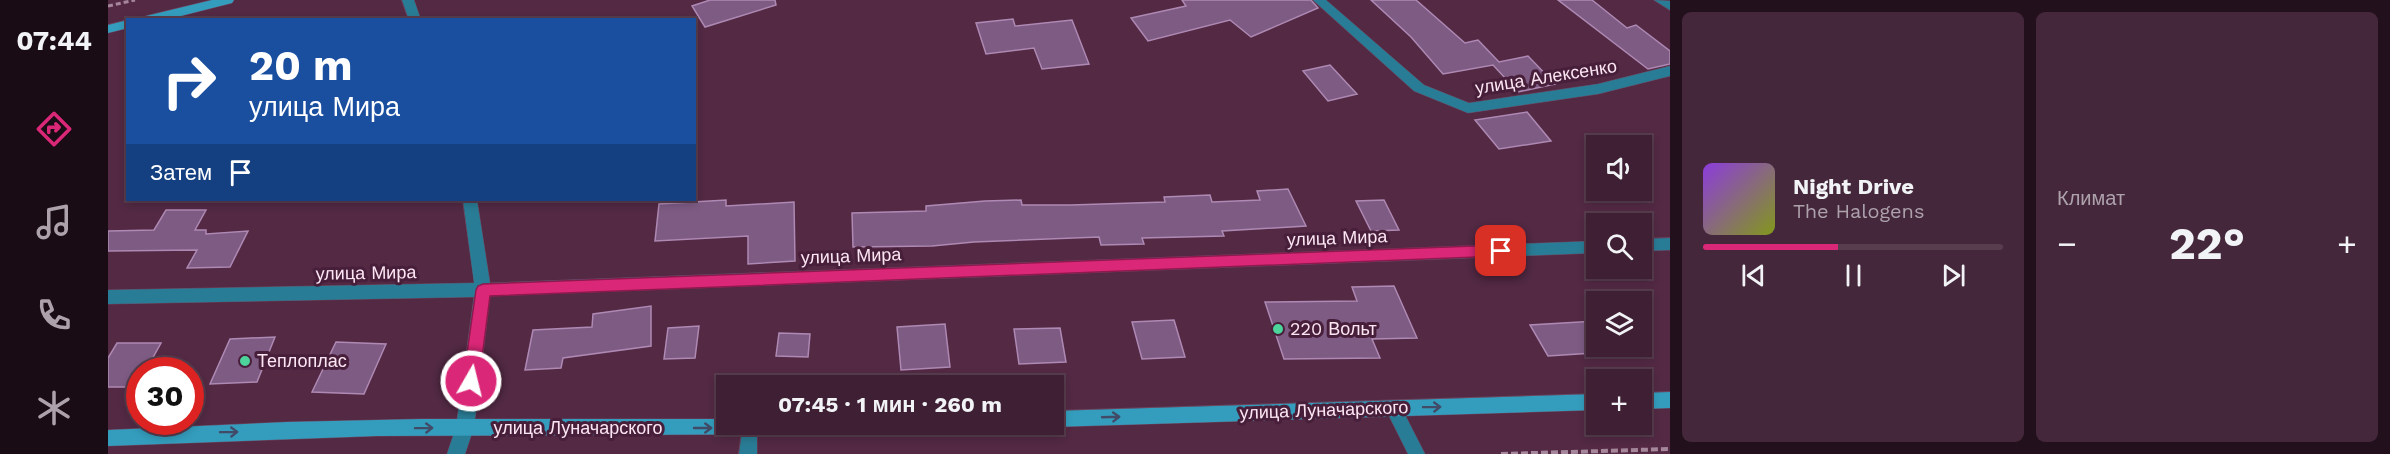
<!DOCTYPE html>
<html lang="ru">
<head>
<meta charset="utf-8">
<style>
	:root { --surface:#3e1f33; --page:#45273b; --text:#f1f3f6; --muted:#ada2ac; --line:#573d4e; --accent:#db2777 }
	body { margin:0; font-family:"Work Sans",sans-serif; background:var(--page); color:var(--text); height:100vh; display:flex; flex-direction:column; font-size:22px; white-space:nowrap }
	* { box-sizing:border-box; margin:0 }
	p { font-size:20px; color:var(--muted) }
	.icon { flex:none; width:33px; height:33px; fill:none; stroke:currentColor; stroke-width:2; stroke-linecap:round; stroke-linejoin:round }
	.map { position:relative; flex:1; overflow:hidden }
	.sheet { display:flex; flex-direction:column; gap:12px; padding:12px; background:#22111c; width:720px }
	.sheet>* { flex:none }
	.banner { position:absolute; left:18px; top:18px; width:570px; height:183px; border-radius:0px; box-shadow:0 3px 9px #0003,0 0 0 2px var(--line); background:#1a4fa0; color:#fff; overflow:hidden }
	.tools { position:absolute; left:1478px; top:135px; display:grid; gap:12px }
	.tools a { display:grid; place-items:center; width:66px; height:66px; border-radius:0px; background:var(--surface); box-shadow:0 3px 9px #0003,0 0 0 2px var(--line); font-size:30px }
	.speed { position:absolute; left:18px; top:357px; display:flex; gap:12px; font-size:30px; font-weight:700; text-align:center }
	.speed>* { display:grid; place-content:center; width:78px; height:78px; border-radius:50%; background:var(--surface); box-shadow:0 3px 9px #0003,0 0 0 2px var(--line); line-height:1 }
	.speed .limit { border:9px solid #d22; background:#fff; color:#111 }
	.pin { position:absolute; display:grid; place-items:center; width:51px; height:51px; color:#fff; margin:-26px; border-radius:12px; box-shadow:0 3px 9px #0006 }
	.me { position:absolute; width:66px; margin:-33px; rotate:8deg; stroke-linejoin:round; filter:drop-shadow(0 0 4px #0008) }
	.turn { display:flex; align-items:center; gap:21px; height:126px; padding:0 24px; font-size:27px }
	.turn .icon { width:78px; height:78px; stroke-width:2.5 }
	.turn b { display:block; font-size:42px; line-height:51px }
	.then { display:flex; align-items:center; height:57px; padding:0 24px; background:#0003; gap:12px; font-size:22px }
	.big { font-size:45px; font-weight:700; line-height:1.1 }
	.sheet .tile { flex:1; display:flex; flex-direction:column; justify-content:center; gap:9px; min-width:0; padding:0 21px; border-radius:9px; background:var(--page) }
	.song { display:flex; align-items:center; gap:18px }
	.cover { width:72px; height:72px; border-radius:9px; background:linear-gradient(135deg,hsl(270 70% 55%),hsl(70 70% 35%)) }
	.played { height:6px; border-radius:3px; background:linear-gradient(90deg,var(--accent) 45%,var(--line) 45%) }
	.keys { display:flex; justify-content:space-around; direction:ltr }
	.heat { display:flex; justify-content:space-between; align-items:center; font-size:33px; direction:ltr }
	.sheet .tiles { flex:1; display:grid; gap:12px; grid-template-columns:repeat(2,1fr) }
	.trip { position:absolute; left:608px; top:375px; width:348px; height:60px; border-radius:0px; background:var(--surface); box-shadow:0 3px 9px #0003,0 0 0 2px var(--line); font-weight:700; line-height:60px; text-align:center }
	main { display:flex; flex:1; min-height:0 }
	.dock { display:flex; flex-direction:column; width:108px; justify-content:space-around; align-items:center; background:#190c14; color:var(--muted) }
	.dock .icon { width:42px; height:42px }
	.dock .current { color:var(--accent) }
	.dock b { font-size:27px; color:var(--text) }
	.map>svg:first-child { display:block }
</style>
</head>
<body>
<main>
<nav class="dock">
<b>07:44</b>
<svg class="icon current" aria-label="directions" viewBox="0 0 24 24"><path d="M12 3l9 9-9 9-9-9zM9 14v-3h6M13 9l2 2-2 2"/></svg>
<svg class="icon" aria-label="music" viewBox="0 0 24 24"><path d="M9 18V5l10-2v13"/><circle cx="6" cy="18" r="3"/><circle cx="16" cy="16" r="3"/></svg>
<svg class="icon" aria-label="phone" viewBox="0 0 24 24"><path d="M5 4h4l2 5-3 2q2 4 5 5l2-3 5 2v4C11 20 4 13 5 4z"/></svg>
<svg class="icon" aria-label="climate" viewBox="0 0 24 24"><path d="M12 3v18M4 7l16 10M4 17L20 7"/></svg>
</nav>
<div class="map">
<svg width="1562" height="454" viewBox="0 0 1562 454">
	<rect width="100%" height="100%" fill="#532944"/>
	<path fill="#7d5b83" stroke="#ae89b3" stroke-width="1.5" d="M 602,0 L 667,0 L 668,5 L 597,27 L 584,6 Z
		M 1074,0 L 1203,0 L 1210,8 L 1143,37 L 1122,20 L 1040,41 L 1023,18 L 1078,6 Z
		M 1263,0 L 1308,0 L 1357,43 L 1370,40 L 1391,62 L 1420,56 L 1447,84 L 1410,92 L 1385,65 L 1335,74 L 1303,37 Z
		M 1450,0 L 1484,0 L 1519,28 L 1528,25 L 1562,51 L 1562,64 L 1540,69 Z
		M 905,19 L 907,26 L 964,20 L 981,64 L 934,69 L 926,48 L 878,54 L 868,23 Z
		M 1222,65 L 1249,94 L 1220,101 L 1195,71 Z
		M 1419,112 L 1443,141 L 1391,149 L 1367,120 Z
		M 1180,189 L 1198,226 L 1114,231 L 1116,236 L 1034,238 L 1036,244 L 993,245 L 991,237 L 866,242 L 824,246 L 745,247 L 744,213 L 818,211 L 818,206 L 877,201 L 913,200 L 914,205 L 963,205 L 1057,202 L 1056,197 L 1102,195 L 1104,202 L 1152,200 L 1149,191 Z
		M 618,200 L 618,206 L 686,202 L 687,261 L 640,264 L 640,236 L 547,241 L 551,204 Z
		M 1276,200 L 1291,230 L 1263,231 L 1248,201 Z
		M 58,210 L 98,210 L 87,230 L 98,230 L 98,234 L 140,231 L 122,267 L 79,268 L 89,250 L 0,251 L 0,231 L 46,230 Z
		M 1286,286 L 1309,338 L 1264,339 L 1272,358 L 1176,359 L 1157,302 L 1249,301 L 1244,287 Z
		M 543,306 L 543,346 L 455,358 L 453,368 L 417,370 L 425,330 L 484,327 L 485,314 Z
		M 1066,320 L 1077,357 L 1034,359 L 1024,322 Z
		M 1488,321 L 1488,343 L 1479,344 L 1485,353 L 1440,356 L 1422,325 Z
		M 837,324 L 842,367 L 793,370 L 789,327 Z
		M 591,326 L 587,358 L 556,359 L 560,328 Z
		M 952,328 L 958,362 L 911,364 L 906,329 Z
		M 671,333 L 702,334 L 700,357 L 668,356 Z
		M 167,337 L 149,382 L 102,384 L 122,339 Z
		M 228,342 L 278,344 L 256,394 L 204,392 Z
		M 9,343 L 53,343 L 38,370 L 32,370 L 32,382 L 29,387 L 0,387 L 0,358 Z"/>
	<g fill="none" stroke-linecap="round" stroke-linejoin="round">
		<defs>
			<path id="lane" d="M 1285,401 L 1291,403 L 1317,454 L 1300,454 L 1277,408 L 1279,403 Z"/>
			<path id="street" d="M 294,0 L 306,0 L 313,20 L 301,20 Z
				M 1205,0 L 1218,0 L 1316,85 L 1361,103 L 1490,84 L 1562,66 L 1562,76 L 1490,94 L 1360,113 L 1306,91 Z
				M 1546,0 L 1562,1 L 1562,10 Z
				M 355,200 L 369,200 L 382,283 L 1488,241 L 1488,253 L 382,296 L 366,427 L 357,454 L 339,454 L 348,427 L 366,297 L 0,304 L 0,290 L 366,283 Z
				M 1562,238 L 1562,250 L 1533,251 L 1533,239 Z
				M 635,424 L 649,424 L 649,454 L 631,454 Z"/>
			<path id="secondary" d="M 104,0 L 126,0 L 124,3 L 57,20 L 32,20 L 38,16 Z
				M 20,20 L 20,28 L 0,33 L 0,25 Z
				M 1562,392 L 1562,408 L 1533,409 L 1533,393 Z
				M 1488,394 L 1488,410 L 945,427 L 939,424 L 945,424 L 945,411 Z
				M 313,419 L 618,419 L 618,424 L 770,424 L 767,430 L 761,432 L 711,434 L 269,436 L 0,446 L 0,430 L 179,422 Z"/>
		</defs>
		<use href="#lane" stroke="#6e4760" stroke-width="1"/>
		<use href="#street" stroke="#6e4760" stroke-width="1"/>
		<use href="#secondary" stroke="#6e4760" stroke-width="1"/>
		<path stroke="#a6869a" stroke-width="3" stroke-dasharray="5 3" stroke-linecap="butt" d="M 0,6 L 27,0"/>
		<path stroke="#a6869a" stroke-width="4" stroke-dasharray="7 3" stroke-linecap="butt" d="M 1393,454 L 1562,449"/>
		<use href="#lane" fill="#297c95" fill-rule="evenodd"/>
		<use href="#street" fill="#297c95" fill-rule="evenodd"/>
		<use href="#secondary" fill="#349dbd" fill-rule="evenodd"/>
	</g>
	<defs><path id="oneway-shaft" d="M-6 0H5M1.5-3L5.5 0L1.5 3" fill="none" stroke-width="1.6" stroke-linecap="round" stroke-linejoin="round" transform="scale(1.5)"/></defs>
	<g stroke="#414b68">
		<use href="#oneway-shaft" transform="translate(1324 407) rotate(-1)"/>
		<use href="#oneway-shaft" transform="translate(1003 417) rotate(-2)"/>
		<use href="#oneway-shaft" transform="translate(316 428) rotate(-1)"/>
		<use href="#oneway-shaft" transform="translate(595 428)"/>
		<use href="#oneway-shaft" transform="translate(121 432) rotate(-1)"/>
	</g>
	<path fill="#db2777" stroke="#8e194d" stroke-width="1.5" d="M 1393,245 L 1398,247 L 1400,251 L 1398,255 L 1393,256 L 382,296 L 371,381 L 368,386 L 363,389 L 358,386 L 355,381 L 368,290 L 370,286 L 375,284 Z"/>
	<g fill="#4cd49b" stroke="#481f3a" stroke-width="2">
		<circle cx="1170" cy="329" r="6"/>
		<circle cx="137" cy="361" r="6"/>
	</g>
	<g text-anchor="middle" stroke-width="6" stroke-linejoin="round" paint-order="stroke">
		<g font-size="18" fill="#fce6f3" stroke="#481f3a">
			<text transform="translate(1438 77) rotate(-9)" y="6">улица Алексенко</text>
			<text transform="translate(1229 238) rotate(-2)" y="6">улица Мира</text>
			<text transform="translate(743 256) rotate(-2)" y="6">улица Мира</text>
			<text transform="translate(258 273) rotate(-1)" y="6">улица Мира</text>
			<text transform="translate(1216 410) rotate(-2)" y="6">улица Луначарского</text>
			<text x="470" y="434">улица Луначарского</text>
		</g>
		<g font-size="18" fill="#fce6f3" stroke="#481f3a" text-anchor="start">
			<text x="1182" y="335">220 Вольт</text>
			<text x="149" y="367">Теплоплас</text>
		</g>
	</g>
</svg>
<div class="tools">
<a><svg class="icon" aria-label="sound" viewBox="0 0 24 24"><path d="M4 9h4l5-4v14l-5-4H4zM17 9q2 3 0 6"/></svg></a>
<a><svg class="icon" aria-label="search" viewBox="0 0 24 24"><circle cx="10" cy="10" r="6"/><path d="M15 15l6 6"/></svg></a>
<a><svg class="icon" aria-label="layers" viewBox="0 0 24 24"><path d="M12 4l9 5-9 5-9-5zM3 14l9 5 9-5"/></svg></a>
<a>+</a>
</div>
<div class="speed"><div class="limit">30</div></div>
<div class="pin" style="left:1393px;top:251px;background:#d93025"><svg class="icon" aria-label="arrive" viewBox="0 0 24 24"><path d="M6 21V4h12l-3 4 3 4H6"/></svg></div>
<svg class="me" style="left:363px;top:381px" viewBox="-20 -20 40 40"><circle r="17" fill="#db2777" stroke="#fff" stroke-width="3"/><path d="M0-11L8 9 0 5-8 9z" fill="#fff"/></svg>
<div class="trip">07:45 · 1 мин · 260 m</div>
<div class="banner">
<div class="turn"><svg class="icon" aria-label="right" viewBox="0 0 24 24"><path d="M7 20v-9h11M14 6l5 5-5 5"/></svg><div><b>20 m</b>улица Мира</div></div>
<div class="then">Затем<svg class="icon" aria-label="arrive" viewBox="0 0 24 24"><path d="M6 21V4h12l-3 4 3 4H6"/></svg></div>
</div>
</div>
<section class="sheet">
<div class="tiles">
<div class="tile">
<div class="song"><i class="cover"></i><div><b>Night Drive</b><p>The Halogens</p></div></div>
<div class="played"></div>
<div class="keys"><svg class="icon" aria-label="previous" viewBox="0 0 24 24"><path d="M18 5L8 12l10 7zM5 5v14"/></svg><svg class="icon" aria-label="pause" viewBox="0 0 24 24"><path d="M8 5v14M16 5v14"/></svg><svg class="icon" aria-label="next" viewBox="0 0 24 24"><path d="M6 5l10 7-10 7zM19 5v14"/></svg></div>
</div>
<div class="tile"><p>Климат</p>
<div class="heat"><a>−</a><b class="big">22°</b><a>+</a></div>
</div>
</div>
</section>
</main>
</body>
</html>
